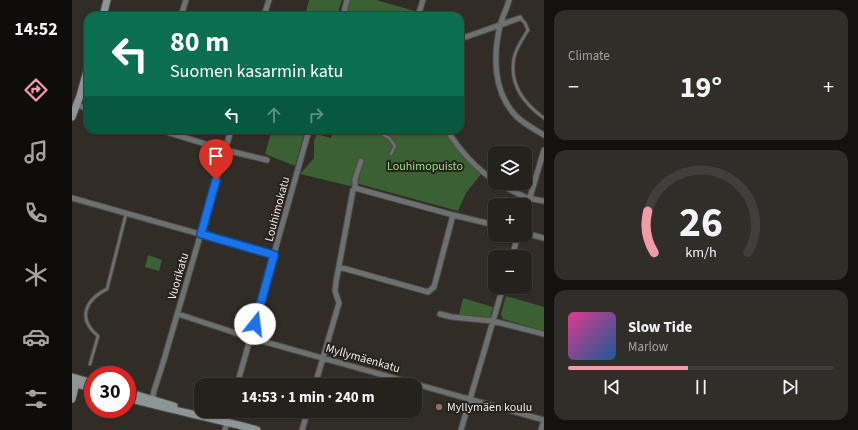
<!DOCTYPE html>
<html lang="en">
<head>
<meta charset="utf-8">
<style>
	:root { --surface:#25211c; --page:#312e29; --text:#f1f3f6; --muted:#a3a3a3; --line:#423e3b; --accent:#f39aa7 }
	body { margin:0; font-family:"Source Sans 3",sans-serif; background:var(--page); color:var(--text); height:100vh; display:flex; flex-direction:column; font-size:15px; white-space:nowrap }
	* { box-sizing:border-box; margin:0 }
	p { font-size:13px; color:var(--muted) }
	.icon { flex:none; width:22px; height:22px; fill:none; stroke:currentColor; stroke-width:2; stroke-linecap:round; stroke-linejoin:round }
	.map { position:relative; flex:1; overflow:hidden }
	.sheet { display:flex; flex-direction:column; gap:10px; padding:10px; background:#14120f; width:314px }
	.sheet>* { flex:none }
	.guide { position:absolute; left:12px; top:12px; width:380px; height:122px; border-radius:12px; box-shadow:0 1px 3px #0004,0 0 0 1px var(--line); background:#0b6e4f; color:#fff; overflow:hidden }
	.tools { position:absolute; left:416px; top:146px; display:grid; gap:8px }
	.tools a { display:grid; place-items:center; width:44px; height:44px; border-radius:8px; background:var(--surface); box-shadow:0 1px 3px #0004,0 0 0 1px var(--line); font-size:20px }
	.speed { position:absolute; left:12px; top:366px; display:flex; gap:8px; font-size:20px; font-weight:700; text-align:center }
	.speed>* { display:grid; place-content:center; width:52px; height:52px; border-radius:50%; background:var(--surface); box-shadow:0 1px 3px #0004,0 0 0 1px var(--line); line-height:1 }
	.speed .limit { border:6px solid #d22; background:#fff; color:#111 }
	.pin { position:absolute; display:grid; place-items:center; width:34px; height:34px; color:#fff; margin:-41px -17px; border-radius:50% 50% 50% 0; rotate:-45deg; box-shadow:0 0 4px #0007 }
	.pin .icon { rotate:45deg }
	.me { position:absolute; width:44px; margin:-22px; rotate:16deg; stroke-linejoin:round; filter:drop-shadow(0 0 3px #0008) }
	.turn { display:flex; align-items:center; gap:14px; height:84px; padding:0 20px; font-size:18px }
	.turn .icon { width:52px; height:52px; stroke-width:2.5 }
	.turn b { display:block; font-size:28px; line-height:34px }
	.lanes { display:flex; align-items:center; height:38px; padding:0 20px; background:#0003; justify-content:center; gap:20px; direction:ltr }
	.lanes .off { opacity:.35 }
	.big { font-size:30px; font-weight:700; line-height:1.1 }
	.sheet .widget { flex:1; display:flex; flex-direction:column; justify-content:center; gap:6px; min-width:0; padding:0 14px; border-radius:12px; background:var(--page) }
	.sheet .dial { align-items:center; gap:0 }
	.dial svg { height:104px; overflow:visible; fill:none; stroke:var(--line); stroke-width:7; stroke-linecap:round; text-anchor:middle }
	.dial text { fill:var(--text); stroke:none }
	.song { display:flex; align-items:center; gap:12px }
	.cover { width:48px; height:48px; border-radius:6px; background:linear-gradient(135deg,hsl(330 70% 55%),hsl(210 70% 35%)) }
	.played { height:4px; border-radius:2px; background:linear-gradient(90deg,var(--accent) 45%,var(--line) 45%) }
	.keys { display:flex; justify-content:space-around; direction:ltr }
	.heat { display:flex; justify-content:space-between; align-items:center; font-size:22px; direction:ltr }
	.trip { position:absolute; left:122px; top:378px; width:228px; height:40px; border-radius:12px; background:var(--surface); box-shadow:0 1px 3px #0004,0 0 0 1px var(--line); font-weight:700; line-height:40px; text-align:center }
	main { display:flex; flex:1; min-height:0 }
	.tab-bar { display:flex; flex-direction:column; width:72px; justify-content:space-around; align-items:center; background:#0f0d0b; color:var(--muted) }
	.tab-bar .icon { width:28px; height:28px }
	.tab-bar .on { color:var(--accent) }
	.tab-bar b { font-size:18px; color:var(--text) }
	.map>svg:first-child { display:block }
</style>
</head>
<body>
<main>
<nav class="tab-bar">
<b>14:52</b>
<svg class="icon on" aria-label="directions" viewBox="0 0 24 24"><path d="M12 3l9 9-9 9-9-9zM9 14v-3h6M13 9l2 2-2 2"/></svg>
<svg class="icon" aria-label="music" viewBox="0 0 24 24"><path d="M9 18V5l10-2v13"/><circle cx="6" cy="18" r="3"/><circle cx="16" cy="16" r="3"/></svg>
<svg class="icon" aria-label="phone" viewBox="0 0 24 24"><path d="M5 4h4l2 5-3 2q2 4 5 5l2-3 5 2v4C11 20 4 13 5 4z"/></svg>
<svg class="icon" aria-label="climate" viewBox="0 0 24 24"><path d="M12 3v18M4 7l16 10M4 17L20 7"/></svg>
<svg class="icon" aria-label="car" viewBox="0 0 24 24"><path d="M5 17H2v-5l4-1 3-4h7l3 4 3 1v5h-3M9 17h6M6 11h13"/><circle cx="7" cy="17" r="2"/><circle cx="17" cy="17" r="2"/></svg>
<svg class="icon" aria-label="filters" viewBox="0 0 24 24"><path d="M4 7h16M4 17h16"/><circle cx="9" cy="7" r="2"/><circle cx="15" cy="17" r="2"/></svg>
</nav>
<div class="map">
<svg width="472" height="430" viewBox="0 0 472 430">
	<rect width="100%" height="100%" fill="#312c25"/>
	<path fill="#3b6033" d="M 237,0 L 270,0 L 265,16 L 233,16 Z
		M 277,0 L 304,0 L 343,11 L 341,16 L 273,16 Z
		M 200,130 L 233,130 L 223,166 L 193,154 Z
		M 261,130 L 372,130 C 382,145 394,163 409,174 L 394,193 L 386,211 L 287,184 L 278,186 L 228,174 L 242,158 L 242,141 L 245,134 L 259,138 Z
		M 76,255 L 90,260 L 87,271 L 73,267 Z
		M 434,296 L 472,307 L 472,331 L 431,319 L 429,314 Z
		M 391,298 L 421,307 L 418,318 L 387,315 Z"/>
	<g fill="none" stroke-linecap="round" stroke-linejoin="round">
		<defs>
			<path id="service" d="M 448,18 L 453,23 L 456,30 C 451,38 444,48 442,58 C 437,84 451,103 472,118
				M 303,130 L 317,138 L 323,146 L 319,154
				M 18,364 L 26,336 C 5,319 13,300 35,289 L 54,214"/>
			<path id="minor" d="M 437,0 C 435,9 430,17 428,26 C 421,56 421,92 444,116 C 452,124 462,129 472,135
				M 109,16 L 114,0
				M 192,16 L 197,0
				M 271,16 L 275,0
				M 346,16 L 351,0
				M 388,39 L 448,18
				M 5,105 L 16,109
				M 88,130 L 153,150 L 195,160
				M 375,130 C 388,151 402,167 423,181
				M 425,183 L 455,198 L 472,201
				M 283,188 L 381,215 L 423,225
				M 0,198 L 202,255
				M 453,214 L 472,150
				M 453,233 L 472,238
				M 440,257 L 446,235
				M 267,267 L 356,292 L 362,287 L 381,215
				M 106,314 L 179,338 L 472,420
				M 368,314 L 380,317 L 421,321 L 472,334
				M 165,385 L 237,130
				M 243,385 L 267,303 L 263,291 L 264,282 L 281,190 L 283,188 L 283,179 L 289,161
				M 80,402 L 82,391 L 91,363 L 159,130
				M 153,430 L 158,411
				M 230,430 L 236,411
				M 389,430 L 431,287
				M 469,430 L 472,420"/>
			<path id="secondary" d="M 31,16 L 35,0
				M 0,117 L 8,96 L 16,67
				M 0,377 L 21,383
				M 0,383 L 21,388
				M 55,392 L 102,406
				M 55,398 C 98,410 142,418 185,430
				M 0,399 L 5,379"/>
		</defs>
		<use href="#service" stroke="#4f4a43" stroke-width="4.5"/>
		<use href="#minor" stroke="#4f4a43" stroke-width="7"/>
		<use href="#secondary" stroke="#4f4a43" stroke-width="9"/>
		<use href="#service" stroke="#6b7071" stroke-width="2.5"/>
		<use href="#minor" stroke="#6b7071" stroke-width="5"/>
		<use href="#secondary" stroke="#8d9697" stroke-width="7"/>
	</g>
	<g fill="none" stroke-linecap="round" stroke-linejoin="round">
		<defs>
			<path id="route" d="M 144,180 L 129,234 L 202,255 L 183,324"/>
		</defs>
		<use href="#route" stroke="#114b97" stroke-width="10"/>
		<use href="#route" stroke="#1a73e8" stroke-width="7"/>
	</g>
	<circle fill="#8d6e63" stroke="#27221b" stroke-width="1.5" cx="367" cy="407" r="4"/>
	<g text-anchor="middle" stroke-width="4" stroke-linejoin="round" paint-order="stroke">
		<g font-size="12" fill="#97e088" stroke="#27221b">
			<text x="353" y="170">Louhimopuisto</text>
		</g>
		<g font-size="12" fill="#ebe8e3" stroke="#27221b">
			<text transform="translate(205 209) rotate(-75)" y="4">Louhimokatu</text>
			<text transform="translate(106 276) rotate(-74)" y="4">Vuorikatu</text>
			<text transform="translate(291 358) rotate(16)" y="4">Myllymäenkatu</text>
		</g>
		<g font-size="12" fill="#ebe8e3" stroke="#27221b" text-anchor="start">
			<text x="375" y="411">Myllymäen koulu</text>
		</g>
	</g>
</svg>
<div class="tools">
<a><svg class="icon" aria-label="layers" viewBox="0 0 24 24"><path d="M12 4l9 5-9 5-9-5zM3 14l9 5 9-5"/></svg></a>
<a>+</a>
<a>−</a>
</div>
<div class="speed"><div class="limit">30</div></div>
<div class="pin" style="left:144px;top:180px;background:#d93025"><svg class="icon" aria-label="arrive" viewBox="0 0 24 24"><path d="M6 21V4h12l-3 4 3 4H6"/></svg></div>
<svg class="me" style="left:183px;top:324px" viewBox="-20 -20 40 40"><circle r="19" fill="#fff"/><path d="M0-13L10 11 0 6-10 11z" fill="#1a73e8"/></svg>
<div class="trip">14:53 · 1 min · 240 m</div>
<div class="guide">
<div class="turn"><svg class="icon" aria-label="left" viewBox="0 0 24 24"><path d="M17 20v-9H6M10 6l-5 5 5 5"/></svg><div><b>80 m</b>Suomen kasarmin katu</div></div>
<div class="lanes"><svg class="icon" aria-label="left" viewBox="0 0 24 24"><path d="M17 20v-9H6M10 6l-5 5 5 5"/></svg><svg class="icon off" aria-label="ahead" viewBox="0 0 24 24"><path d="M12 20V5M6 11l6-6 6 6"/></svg><svg class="icon off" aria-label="right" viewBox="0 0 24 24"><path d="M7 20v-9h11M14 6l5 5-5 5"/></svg></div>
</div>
</div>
<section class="sheet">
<div class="widget"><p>Climate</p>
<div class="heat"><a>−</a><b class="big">19°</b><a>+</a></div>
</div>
<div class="widget dial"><svg viewBox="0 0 100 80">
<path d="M14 69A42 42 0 1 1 86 69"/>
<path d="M14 69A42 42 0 0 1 9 37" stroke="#f39aa7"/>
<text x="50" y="56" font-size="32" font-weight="700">26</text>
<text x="50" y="72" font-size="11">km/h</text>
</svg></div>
<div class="widget">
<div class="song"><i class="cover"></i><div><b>Slow Tide</b><p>Marlow</p></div></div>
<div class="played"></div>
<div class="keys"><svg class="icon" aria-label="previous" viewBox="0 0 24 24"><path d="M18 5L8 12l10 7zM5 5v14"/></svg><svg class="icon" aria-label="pause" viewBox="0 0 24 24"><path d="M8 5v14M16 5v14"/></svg><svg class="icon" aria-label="next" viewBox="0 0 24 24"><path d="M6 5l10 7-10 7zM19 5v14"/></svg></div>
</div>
</section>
</main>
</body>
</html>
